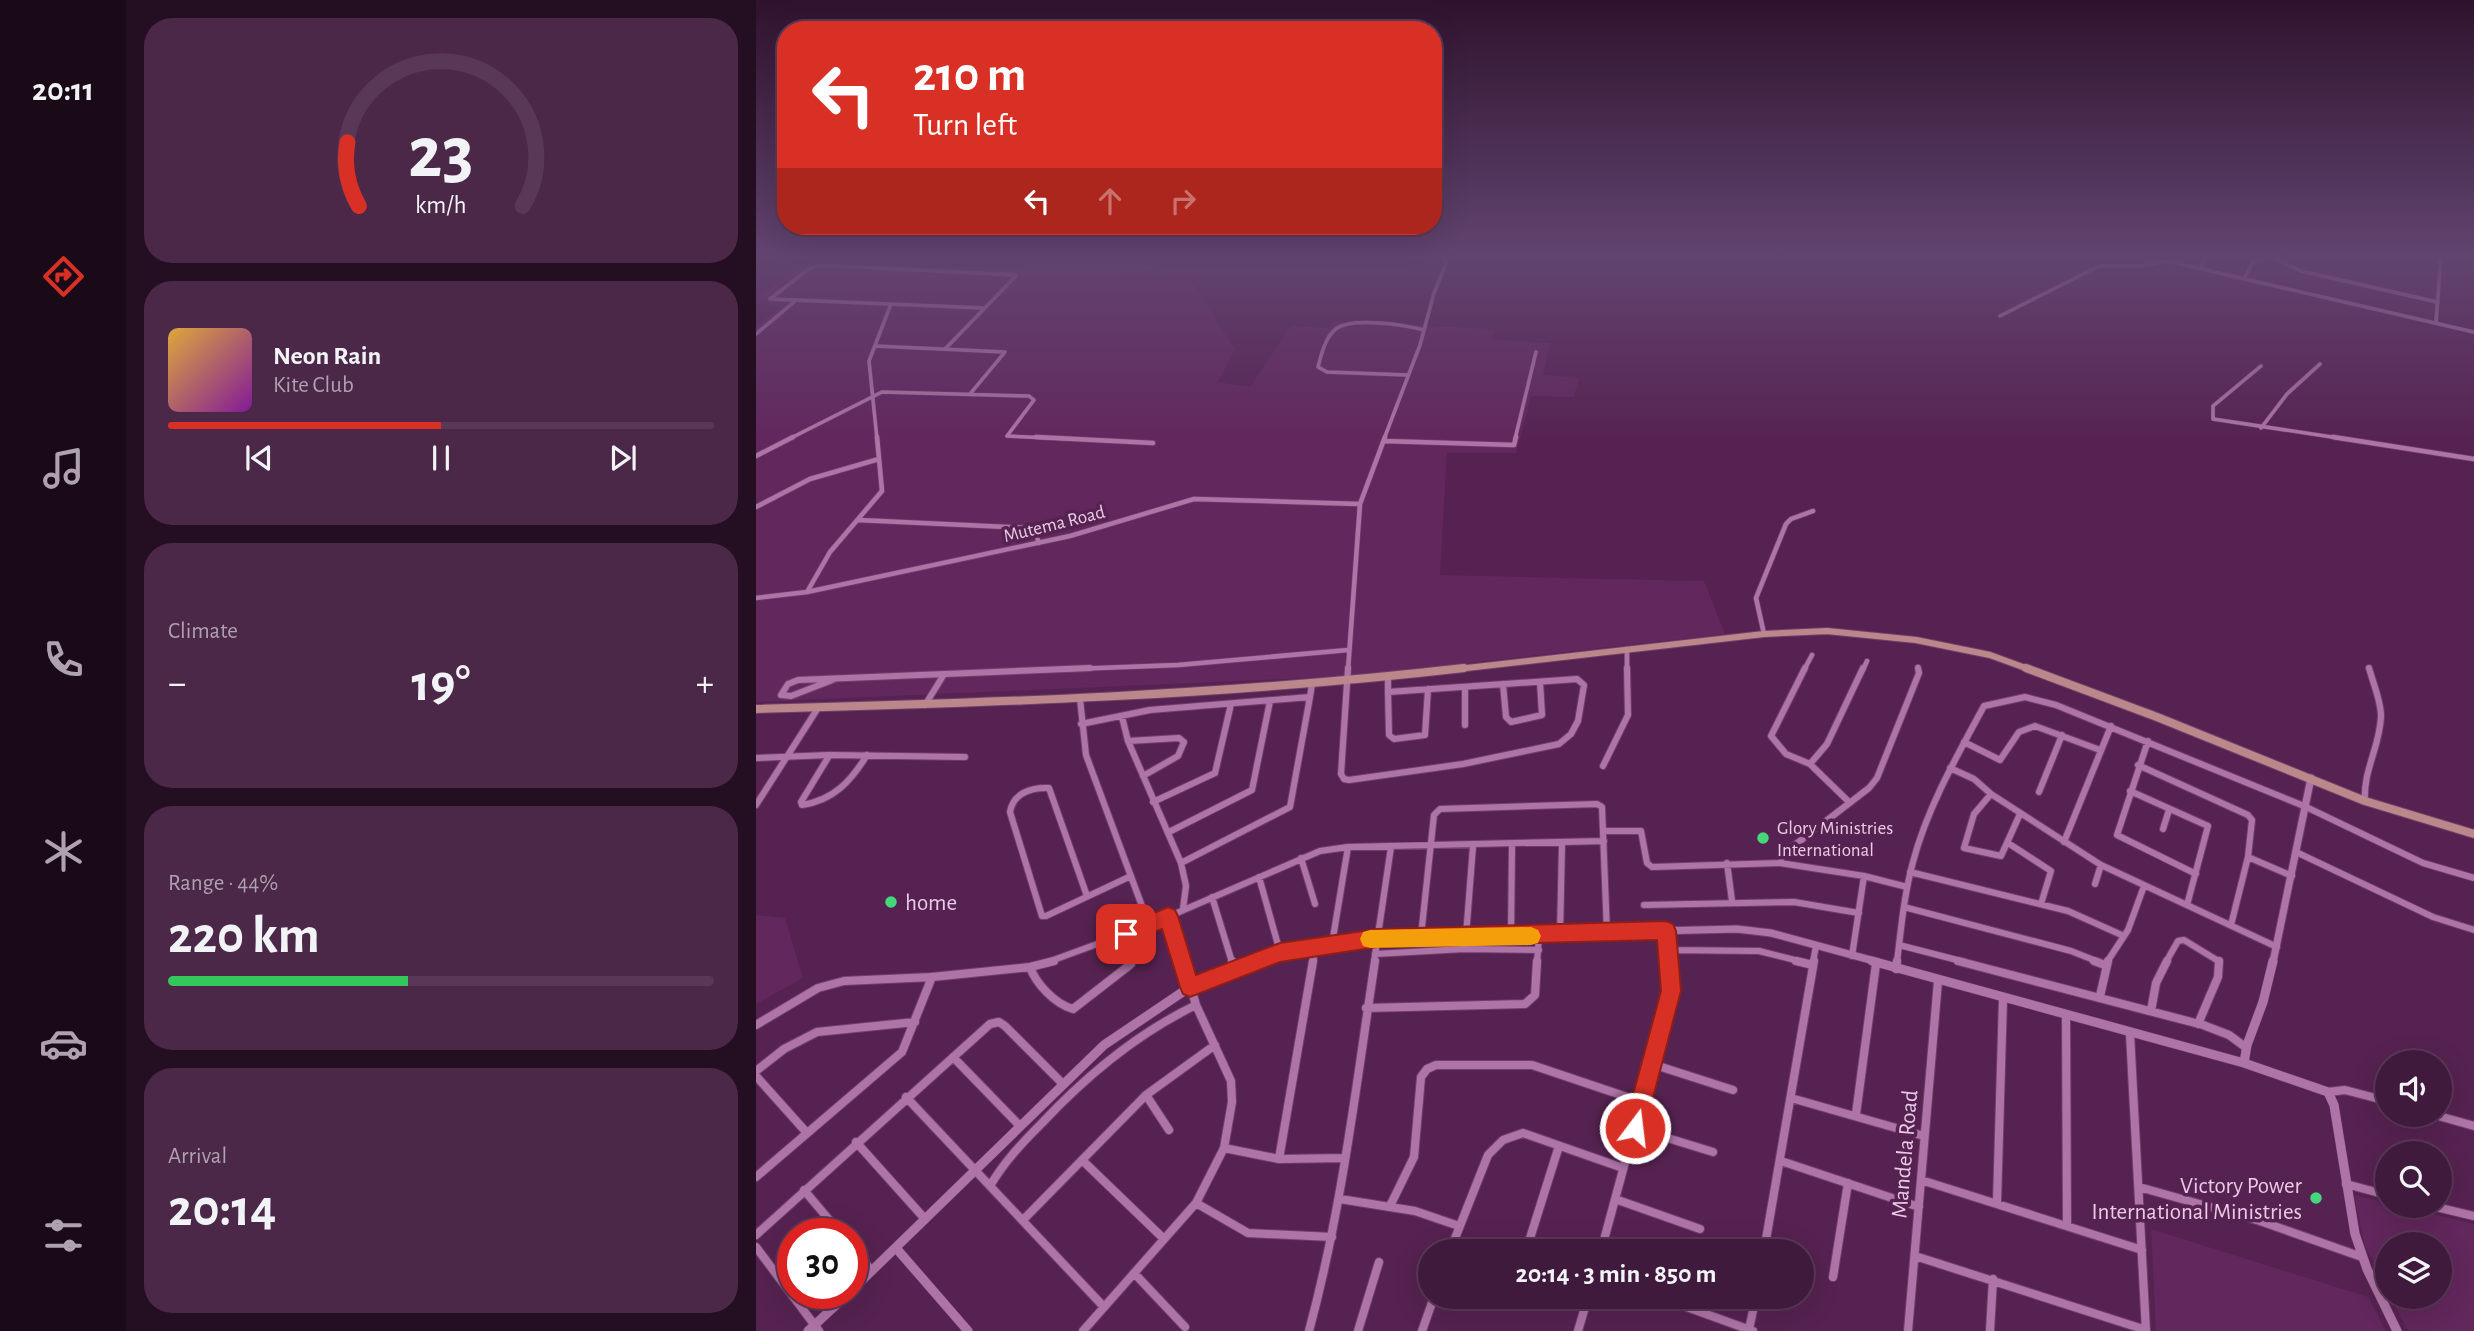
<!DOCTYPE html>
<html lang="en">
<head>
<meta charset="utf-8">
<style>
	:root { --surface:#401a3d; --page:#4b2748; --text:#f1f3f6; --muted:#aea1b0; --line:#593857; --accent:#d93025 }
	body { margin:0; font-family:"Alegreya Sans",sans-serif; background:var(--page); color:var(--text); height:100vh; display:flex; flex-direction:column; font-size:26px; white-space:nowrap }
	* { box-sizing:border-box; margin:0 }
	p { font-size:23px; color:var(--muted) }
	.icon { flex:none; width:38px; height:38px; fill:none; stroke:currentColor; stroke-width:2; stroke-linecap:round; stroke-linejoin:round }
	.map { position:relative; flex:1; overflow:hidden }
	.panel { display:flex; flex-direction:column; gap:18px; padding:18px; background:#230e22; width:630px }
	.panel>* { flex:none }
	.banner { position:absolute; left:21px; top:21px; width:665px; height:214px; border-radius:28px; box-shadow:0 7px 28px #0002,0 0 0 2px var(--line); background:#d93025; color:#fff; overflow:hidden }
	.fabs { position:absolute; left:1619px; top:1050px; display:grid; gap:14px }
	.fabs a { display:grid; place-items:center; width:77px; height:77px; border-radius:50%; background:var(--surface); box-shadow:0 7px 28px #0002,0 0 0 2px var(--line); font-size:35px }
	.speed { position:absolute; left:21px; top:1218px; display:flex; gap:14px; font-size:35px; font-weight:700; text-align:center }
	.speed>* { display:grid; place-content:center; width:91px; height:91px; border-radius:50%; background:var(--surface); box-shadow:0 7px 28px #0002,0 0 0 2px var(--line); line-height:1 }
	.speed .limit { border:10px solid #d22; background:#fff; color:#111 }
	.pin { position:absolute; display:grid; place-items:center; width:60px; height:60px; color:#fff; margin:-30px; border-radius:14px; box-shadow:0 4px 10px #0006 }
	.me { position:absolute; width:77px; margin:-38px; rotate:15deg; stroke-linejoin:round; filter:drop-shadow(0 0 5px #0008) }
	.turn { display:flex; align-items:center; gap:24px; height:147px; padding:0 21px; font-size:32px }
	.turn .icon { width:91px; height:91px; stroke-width:2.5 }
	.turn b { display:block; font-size:49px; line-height:60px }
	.lanes { display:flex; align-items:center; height:66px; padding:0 21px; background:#0003; justify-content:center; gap:35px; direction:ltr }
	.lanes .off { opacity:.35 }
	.big { font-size:52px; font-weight:700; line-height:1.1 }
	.panel .tile { flex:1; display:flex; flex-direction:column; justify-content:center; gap:10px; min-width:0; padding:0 24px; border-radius:28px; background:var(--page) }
	.panel .dial { align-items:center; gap:0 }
	.dial svg { height:182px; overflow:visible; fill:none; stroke:var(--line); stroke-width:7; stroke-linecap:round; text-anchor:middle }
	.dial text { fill:var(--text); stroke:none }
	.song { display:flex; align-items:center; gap:21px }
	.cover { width:84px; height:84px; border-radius:10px; background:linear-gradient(135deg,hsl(40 70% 55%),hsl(290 70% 35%)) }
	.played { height:7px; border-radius:4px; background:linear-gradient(90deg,var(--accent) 50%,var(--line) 50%) }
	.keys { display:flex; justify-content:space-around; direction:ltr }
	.heat { display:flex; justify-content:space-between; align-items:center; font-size:38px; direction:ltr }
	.charge { height:10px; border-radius:5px; background:linear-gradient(90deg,#34c759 44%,var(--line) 0) }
	.trip { position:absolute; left:662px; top:1239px; width:396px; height:70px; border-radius:35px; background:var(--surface); box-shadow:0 7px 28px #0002,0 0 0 2px var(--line); font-weight:700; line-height:70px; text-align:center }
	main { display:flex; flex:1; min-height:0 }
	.menu { display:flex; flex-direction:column; width:126px; justify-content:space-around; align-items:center; background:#1a0a18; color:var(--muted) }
	.menu .icon { width:49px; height:49px }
	.menu .on { color:var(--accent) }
	.menu b { font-size:32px; color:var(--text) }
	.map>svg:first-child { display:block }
</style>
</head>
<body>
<main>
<nav class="menu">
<b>20:11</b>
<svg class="icon on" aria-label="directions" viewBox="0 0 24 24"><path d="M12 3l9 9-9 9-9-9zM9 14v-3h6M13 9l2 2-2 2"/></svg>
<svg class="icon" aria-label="music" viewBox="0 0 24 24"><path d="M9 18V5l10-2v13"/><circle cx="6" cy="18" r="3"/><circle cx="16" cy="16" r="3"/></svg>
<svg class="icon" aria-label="phone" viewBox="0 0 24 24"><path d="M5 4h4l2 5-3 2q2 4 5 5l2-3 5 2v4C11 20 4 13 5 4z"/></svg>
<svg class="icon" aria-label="climate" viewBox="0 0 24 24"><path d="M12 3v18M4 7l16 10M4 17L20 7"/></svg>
<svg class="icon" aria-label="car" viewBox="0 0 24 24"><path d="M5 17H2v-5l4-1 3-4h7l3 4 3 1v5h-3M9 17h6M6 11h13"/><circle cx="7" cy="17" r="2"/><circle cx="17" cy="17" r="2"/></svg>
<svg class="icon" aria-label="filters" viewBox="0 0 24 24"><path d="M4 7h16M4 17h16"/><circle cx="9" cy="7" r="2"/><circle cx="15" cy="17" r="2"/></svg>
</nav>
<section class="panel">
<div class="tile dial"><svg viewBox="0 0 100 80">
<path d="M14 69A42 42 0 1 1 86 69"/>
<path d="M14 69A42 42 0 0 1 9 41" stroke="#d93025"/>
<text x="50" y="56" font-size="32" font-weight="700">23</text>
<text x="50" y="72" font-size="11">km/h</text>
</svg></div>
<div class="tile">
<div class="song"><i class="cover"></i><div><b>Neon Rain</b><p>Kite Club</p></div></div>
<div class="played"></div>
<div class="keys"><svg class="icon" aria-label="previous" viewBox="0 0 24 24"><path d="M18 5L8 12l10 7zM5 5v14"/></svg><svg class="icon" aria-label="pause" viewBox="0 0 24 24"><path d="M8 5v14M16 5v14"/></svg><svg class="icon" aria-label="next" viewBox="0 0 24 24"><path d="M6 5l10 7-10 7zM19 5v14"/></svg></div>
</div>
<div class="tile"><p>Climate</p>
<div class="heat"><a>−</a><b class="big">19°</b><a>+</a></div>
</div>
<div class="tile"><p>Range · 44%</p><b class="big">220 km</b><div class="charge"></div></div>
<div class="tile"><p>Arrival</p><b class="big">20:14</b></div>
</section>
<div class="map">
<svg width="1718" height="1331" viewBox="0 0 1718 1331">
	<rect width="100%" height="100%" fill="#562251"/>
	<path fill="#62275c" d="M 277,256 L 413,256 L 398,270 L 351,277 L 408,280 L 433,278 L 479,349 L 462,382 L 494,387 L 535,326 L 573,328 L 577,321 L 738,329 L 736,340 L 794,343 L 787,375 L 823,378 L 818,397 L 775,396 L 760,453 L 691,453 L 684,575 L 948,581 L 969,634 L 598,676 L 0,702 L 0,327 L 24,307 L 0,303 L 0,297 L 49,262 L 260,270 Z
		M 0,915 L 29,918 L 47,978 L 0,1004 Z
		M 1598,1195 L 1631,1203 L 1631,1206 L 1643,1206 L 1718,1224 L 1718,1331 L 1652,1331 L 1635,1297 L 1684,1297 L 1684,1244 L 1631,1244 L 1631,1289 L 1609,1246 Z
		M 1395,1229 L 1612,1297 L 1630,1331 L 1400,1331 Z"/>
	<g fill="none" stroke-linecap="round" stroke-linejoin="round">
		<defs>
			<path id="minor-far3" d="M 1516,257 L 1545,271 L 1681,302
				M 1445,269 L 1449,256
				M 1488,279 L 1497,262 L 1522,256
				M 1244,316 L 1343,266 L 1382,266 L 1411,261 L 1718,332
				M 1680,322 L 1685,256
				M 0,334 L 38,302
				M 119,346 L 249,352 L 214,394
				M 190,348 L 260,276 L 259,275 L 64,265 L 54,268 L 14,299 L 228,308
				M 1505,366 L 1457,406 L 1457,419 L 1589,439
				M 651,375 L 571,372 L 562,367 C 565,355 570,335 581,328 C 598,317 649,325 668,330
				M 1505,428 L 1531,394 L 1564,364
				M 33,439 L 126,392 L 273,396 L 278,400 L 251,436 L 317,439
				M 121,439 L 113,361 L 135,304
				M 628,439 L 664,345 L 678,293 L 690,264 L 688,256
				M 759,439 L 780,352"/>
			<path id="minor-far2" d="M 280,437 L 397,443
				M 1577,437 L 1718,459
				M 628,441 L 758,445 L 760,437
				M 0,456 L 37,437
				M 0,507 L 54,479 L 123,459
				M 102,520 L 274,528 L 279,532 L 283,543
				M 51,592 L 74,552 L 126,491 L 121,437
				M 0,598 L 51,592 L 314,536 L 438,499 L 604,504
				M 1008,634 L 1000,598 L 1030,524 L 1035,519 L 1057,511
				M 871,649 L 871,670
				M 1162,667 L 1163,670
				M 290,670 L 422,665 L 592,650
				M 592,670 L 604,504 L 629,437
				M 1048,670 L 1056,655
				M 1107,670 L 1111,661"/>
			<path id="minor-far1" d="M 592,668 L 585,774 L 588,779 L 593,780 L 707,764 L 803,744 L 815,734 L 822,721 L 828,685 L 821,679 L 632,692 L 632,676
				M 1049,668 L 1015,736 L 1030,754 L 1054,764
				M 79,679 L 35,696 L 25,695 L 32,684 L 42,680 L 334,668
				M 747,684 L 750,717 L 755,722 L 786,715 L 784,682
				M 709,687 L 709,725
				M 632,692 L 633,735 L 638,739 L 669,735 L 672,689
				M 324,699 L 330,755 L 393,925
				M 169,705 L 187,676
				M 366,717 L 372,741 L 425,863 L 430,886 L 427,909
				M 325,724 L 394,710 L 554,697 L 556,684
				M 372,741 L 423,738 L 428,742 L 422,756 L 387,776
				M 1392,741 L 1361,835 L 1440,874
				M 1208,742 L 1244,760 L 1263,732 L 1279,726 L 1344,750
				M 73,756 L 45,802 L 46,805 C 78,800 95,781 111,755
				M 0,758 L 73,755 L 209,757
				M 1382,765 L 1492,815 L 1496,820 L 1492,857 L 1475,925
				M 847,766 L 872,715 L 871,668
				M 1194,768 L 1218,779 L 1235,794 L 1345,865 L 1521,947
				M 1374,791 L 1452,826 L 1431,905
				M 1283,792 L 1306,735
				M 1235,794 L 1218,814 L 1208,848 L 1245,856 L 1264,814
				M 1609,801 C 1607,770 1624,747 1625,716 C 1625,701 1617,683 1613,668
				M 397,802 L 459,773 L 475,704
				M 1093,802 L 1054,764 L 1071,744 L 1107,668
				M 0,805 L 62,708
				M 1407,829 L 1413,810
				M 848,831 L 885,831 L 891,863 L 896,867 L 1024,863 L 1108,876 L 1151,887
				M 413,832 L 496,790 L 514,701
				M 1308,842 L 1355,726
				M 1252,843 L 1295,871 L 1285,904
				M 1540,852 L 1677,917 L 1718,930
				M 1492,857 L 1536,876
				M 545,858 L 559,904
				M 425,863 L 534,807 L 554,697
				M 971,863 L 976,901
				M 1024,863 L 1027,854 L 1113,788 L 1121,778 L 1163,673 L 1162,668
				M 1154,872 L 1312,911 L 1368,936
				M 503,877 L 524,952
				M 1339,884 L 1345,865
				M 331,896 L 293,788 C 276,787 257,793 254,812 L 286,916 L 290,916 L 375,876
				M 456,897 L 476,962
				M 888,905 L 1038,902 L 1103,913
				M 1148,907 L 1315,951 L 1343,962
				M 413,916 L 427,962
				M 910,931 L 911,962
				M 370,934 L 375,962
				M 804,935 L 806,843
				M 665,936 L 678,815 L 684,809 L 841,804 L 846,807 L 851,933
				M 710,936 L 717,846
				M 755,937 L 756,844
				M 576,944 L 592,847
				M 1143,945 L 1209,962
				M 911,950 L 1003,951 L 1047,962
				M 619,954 L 708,949 L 783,950
				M 1096,956 L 1108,876
				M 292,962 L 393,925 L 564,851 L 592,847 L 848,841
				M 557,962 L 560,945
				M 618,962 L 635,847
				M 781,962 L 783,936
				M 1057,962 L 1060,946
				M 1141,962 C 1145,929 1148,895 1157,862 C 1171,808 1202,754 1228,706 L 1269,697 L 1300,705 L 1548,806 L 1667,863 L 1718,878
				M 1351,962 L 1372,930 L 1388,886
				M 1410,962 L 1422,941 L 1428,940 L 1464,962"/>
			<path id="minor" d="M 476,961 L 478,968
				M 1040,961 L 1057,965
				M 1202,961 L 1447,1025 L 1473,1035 L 1488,1046
				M 1338,961 L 1349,965
				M 274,967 C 280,984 299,1004 317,1009 L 375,964 L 374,961
				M 1140,969 L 1141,961
				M 1344,996 L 1352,961
				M 610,1008 L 769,1004 L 779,995 L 781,961
				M 1395,1011 L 1400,983 L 1411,961
				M 1310,1015 L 1311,1224
				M 1442,1024 L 1462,977 L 1463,961
				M 0,1025 L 62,988 L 88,981 L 176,977 L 274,967 L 298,961
				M 1374,1034 L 1390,1331
				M 197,1057 L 264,1126
				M 896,1064 L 977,1090
				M 0,1071 L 28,1049 L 61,1032 L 159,1022
				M 0,1076 L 51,1133
				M 1572,1092 L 1589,1090 L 1631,1101
				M 390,1095 L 413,1130
				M 150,1097 L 348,1307
				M 1035,1098 L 1168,1136
				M 1100,1114 L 1120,964
				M 1679,1115 L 1718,1126
				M 879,1128 L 957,1152
				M 100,1142 L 169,1219
				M 468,1148 L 523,1159 L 589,1158
				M 523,1159 L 557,961
				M 326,1160 L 408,1239
				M 1025,1161 L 1163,1207
				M 0,1177 L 146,1052 L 176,977
				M 1165,1180 L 1386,1250
				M 1590,1184 L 1631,1195
				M 234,1186 C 248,1162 266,1143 286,1123 C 331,1075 380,1034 440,1005
				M 1383,1187 L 1504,1221 L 1606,1257
				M 48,1190 L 85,1234
				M 584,1199 L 659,1211 L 703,1226
				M 859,1199 L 944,1229
				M 1241,1202 L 1247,999
				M 440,1203 L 492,1233 L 576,1237
				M 634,1206 L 658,1157 L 665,1077 L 671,1069 L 680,1065 L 776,1065 L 886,1102
				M 1676,1206 L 1718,1216
				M 267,1220 L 390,1095 L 459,1045
				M 0,1235 L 234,1024 L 243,1022 L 249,1026 L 307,1084
				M 0,1247 L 63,1331
				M 96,1247 L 116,1271
				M 694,1251 L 732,1155 L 747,1140 L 767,1133 L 867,1168
				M 770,1251 L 803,1146
				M 845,1251 L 913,1000 L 911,961
				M 1008,1251 L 1058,961
				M 1159,1256 L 1390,1330
				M 378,1273 L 429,1327
				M 1077,1277 L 1092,1183
				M 903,1297 L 997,1331
				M 993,1329 L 1000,1297
				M 327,1331 L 440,1203 L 468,1148 L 476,1102 L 475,1081 L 440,1005 L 427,961
				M 553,1331 C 586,1209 600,1086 619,961
				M 602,1331 L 623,1262
				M 666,1331 L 678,1297
				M 822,1331 L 832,1297
				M 1152,1331 L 1182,981
				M 1234,1331 L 1237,1279"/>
			<path id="tertiary-far1" d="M 494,962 L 524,952 L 621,938 L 981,929 L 1015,933 L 1122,962
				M 1517,962 L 1555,778"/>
			<path id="tertiary" d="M 1116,961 L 1488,1063 L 1572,1092 L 1578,1105 L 1599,1234 L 1611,1269 L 1641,1331
				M 1488,1063 L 1491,1045 L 1507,1002 L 1517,961
				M 140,1248 L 212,1331
				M 96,1290 L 348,1045 L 434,987 L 499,961
				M 52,1331 L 93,1293"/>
			<path id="secondary-far1" d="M 693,670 L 1008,634 L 1071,631 L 1160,640 L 1234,655 L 1275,670"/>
			<path id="secondary" d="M 1270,668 L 1401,717 L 1609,801 L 1718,834
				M 0,709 C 236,703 473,695 708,668"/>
		</defs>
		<use href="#minor-far3" stroke="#6f406a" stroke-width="4.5"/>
		<use href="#minor-far2" stroke="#6f406a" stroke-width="6"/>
		<use href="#minor-far1" stroke="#6f406a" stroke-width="8"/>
		<use href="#minor" stroke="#6f406a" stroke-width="10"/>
		<use href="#tertiary-far1" stroke="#6f406a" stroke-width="9"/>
		<use href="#tertiary" stroke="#6f406a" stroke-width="10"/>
		<use href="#secondary-far1" stroke="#6f406a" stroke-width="8"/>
		<use href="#secondary" stroke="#6f406a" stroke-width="10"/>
		<use href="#minor-far3" stroke="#af74a7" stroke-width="3.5"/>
		<use href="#minor-far2" stroke="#af74a7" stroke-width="4.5"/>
		<use href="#minor-far1" stroke="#af74a7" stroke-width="6"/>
		<use href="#minor" stroke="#af74a7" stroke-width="8"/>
		<use href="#tertiary-far1" stroke="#af74a7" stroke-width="7"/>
		<use href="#tertiary" stroke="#af74a7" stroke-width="9"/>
		<use href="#secondary-far1" stroke="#bb878a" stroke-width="6"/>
		<use href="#secondary" stroke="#bb878a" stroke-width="8"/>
	</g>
	<linearGradient id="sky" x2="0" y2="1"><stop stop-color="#2f132d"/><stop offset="0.58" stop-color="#624470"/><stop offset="1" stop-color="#624470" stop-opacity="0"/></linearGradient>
	<rect width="1718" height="442" fill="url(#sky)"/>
	<path fill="#d93025" stroke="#8d1f18" stroke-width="2" d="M 412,907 L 419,910 L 422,916 L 440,975 L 524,943 L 621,929 L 910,921 L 917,924 L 920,931 L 925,991 L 887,1136 L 879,1140 L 871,1136 L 868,1128 L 905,991 L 901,940 L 621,947 L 524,962 L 434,997 L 427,994 L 424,987 L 406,929 L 370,944 L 363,941 L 360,934 L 363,928 Z"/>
	<path fill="#f59e0b" d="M 775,927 L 782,930 L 785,936 L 782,943 L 775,945 L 614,948 L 607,946 L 604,939 L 607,932 L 614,930 Z"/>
	<g fill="#45d77a" stroke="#562251" stroke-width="2.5">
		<circle cx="1007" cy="838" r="7"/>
		<circle cx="135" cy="902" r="7"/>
		<circle cx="1560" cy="1198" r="7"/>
	</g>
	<g text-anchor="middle" stroke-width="7" stroke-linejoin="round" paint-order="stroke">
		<g font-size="19" fill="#eacae5" stroke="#562251">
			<text transform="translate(298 523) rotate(-14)" y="7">Mutema Road</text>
		</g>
		<g font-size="19" fill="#eacae5" stroke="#562251" text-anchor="start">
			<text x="1021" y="834">Glory Ministries<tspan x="1021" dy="22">International</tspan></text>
		</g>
		<g font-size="23" fill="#eacae5" stroke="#562251" text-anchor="start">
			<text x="149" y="910">home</text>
			<text x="1546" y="1193" text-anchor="end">Victory Power<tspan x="1546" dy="26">International Ministries</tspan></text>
		</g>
		<g font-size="23" fill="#eacae5" stroke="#562251">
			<text transform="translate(1148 1154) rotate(-85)" y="8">Mandela Road</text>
		</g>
	</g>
</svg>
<div class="fabs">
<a><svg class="icon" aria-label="sound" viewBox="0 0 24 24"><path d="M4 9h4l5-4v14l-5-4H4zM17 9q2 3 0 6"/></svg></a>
<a><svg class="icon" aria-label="search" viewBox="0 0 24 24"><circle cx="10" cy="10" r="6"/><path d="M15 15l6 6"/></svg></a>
<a><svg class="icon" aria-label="layers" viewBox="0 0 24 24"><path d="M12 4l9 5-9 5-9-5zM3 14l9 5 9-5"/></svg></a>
</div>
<div class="speed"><div class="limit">30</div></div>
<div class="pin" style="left:370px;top:934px;background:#d93025"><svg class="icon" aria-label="arrive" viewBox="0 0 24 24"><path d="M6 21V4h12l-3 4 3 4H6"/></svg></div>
<svg class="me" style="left:879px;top:1128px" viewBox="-20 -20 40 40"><circle r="17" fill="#d93025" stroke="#fff" stroke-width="3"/><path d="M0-11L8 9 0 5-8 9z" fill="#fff"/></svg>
<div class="trip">20:14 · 3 min · 850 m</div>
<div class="banner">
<div class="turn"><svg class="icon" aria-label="left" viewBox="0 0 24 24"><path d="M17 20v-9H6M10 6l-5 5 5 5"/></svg><div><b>210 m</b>Turn left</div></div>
<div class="lanes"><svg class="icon" aria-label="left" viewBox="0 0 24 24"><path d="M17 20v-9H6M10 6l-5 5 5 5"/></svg><svg class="icon off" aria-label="ahead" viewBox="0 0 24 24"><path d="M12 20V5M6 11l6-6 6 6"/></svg><svg class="icon off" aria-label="right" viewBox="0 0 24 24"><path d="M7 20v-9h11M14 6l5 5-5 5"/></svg></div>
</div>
</div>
</main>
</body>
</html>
